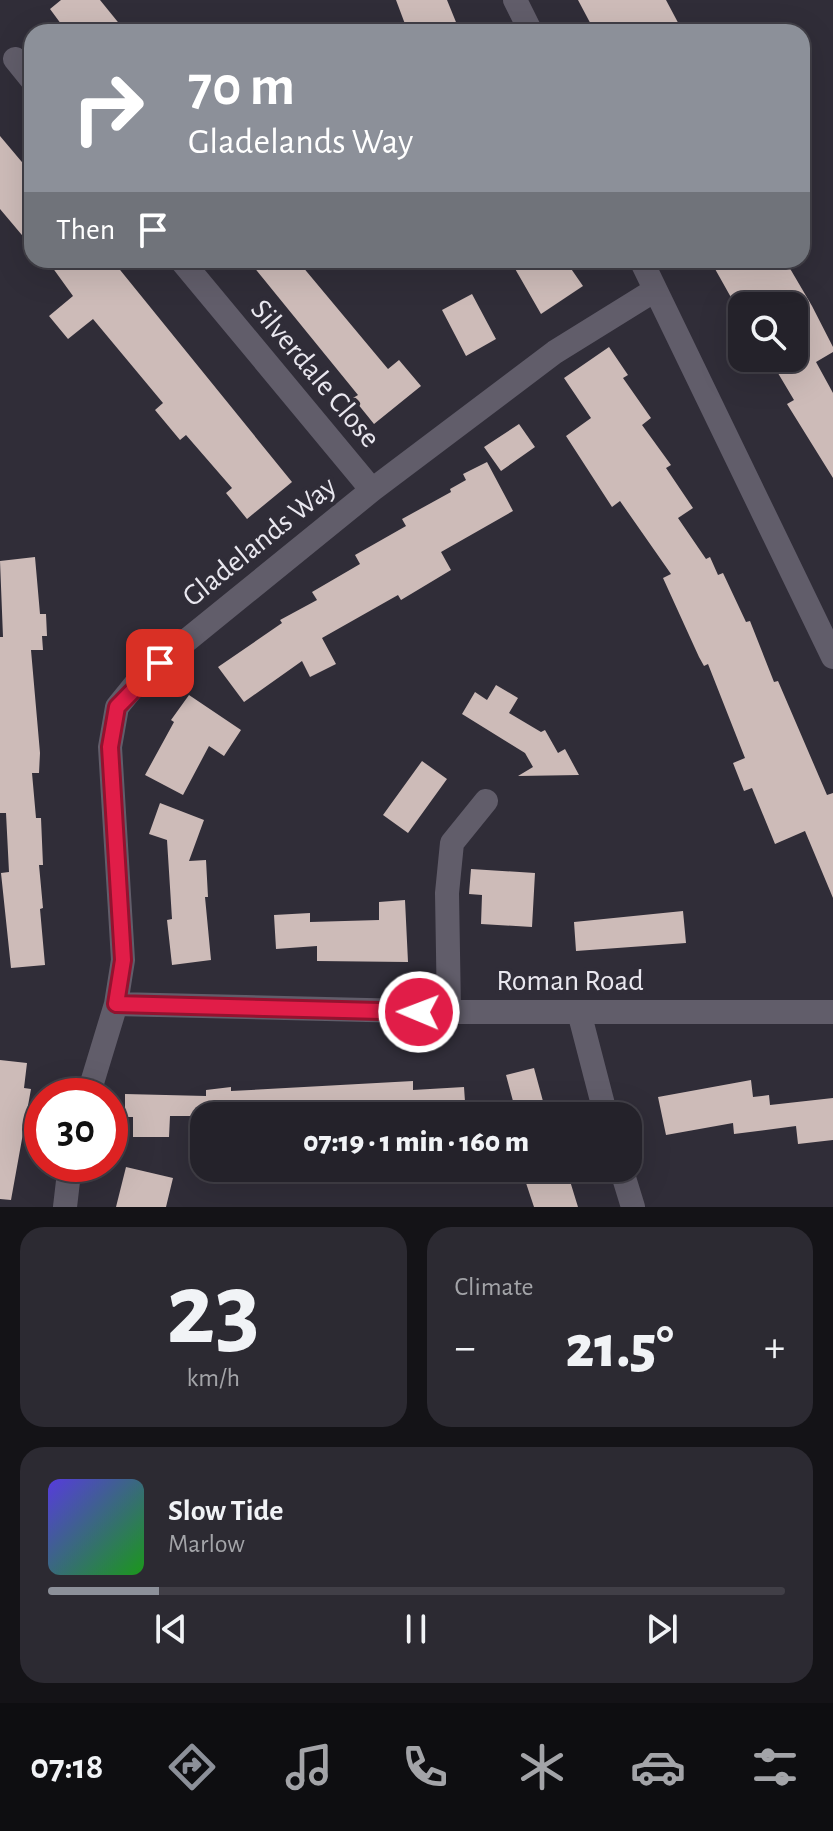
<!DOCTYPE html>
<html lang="en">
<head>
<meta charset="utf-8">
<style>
	:root { --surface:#24222a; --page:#2c2a32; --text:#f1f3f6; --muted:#a3a4a8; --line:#413f47; --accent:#8c9099 }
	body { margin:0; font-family:"Alegreya Sans",sans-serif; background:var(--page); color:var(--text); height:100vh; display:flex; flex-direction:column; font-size:30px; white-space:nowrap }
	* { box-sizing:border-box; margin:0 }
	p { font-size:26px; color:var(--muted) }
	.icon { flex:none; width:44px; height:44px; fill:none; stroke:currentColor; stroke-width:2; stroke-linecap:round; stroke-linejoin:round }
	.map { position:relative; height:1207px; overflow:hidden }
	.side { display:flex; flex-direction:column; gap:20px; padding:20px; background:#141317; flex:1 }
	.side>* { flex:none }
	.guide { position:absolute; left:24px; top:24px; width:786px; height:244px; border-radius:24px; box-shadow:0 8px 32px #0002,0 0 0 2px var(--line); background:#8c9099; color:#fff; overflow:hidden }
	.tools { position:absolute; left:728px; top:292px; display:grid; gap:16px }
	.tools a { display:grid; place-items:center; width:80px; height:80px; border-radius:16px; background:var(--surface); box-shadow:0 8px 32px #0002,0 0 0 2px var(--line); font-size:40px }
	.speed { position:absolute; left:24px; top:1078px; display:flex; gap:16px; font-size:40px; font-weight:700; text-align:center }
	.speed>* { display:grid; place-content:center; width:104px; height:104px; border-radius:50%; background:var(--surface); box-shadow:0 8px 32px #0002,0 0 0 2px var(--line); line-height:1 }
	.speed .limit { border:12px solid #d22; background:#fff; color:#111 }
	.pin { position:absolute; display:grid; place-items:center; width:68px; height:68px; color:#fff; margin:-34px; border-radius:16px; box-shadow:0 4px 12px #0006 }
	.me { position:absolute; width:88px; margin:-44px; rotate:271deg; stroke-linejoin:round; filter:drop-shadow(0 0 6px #0008) }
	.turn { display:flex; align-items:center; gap:28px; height:168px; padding:0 32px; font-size:36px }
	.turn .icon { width:104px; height:104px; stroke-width:2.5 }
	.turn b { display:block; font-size:56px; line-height:68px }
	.then { display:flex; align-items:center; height:76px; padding:0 32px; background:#0003; gap:16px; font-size:30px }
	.big { font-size:60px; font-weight:800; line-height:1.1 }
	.side .tile { flex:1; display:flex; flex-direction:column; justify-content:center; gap:12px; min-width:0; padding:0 28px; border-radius:24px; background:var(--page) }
	.side .dial { align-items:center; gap:0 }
	.dial b { font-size:104px; line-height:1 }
	.song { display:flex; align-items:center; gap:24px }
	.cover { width:96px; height:96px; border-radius:12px; background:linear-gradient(135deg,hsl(250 70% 55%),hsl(120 70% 35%)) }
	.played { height:8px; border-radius:4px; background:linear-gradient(90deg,var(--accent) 15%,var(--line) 15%) }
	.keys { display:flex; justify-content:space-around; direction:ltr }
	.heat { display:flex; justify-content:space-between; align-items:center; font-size:44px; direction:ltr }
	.side .tiles { flex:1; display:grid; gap:20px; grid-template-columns:1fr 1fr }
	.tile:last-child { grid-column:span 2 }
	.trip { position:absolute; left:190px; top:1102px; width:452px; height:80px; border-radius:24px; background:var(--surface); box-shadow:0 8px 32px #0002,0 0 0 2px var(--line); font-weight:800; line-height:80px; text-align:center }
	.tab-bar { display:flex; height:128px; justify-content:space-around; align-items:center; background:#0e0e11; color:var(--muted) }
	.tab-bar .icon { width:56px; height:56px }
	.tab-bar .selected { color:var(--accent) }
	.tab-bar b { font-size:36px; color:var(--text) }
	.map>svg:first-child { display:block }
</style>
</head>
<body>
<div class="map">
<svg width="833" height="1207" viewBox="0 0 833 1207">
	<rect width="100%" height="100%" fill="#302d38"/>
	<path fill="#cdbbb8" d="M 61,0 L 100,0 L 126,32 L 67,32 L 50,9 Z
		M 396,0 L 447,0 L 460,32 L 408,32 Z
		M 578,0 L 666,0 L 683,32 L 595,32 Z
		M 0,136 L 32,174 L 32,247 L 0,209 Z
		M 47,260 L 112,260 L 292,482 L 247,519 L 226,493 L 232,488 L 186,435 L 180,440 L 155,410 L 163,403 L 93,319 L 68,339 L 49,316 L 73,296 Z
		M 248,260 L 297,260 L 388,369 L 399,360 L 421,386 L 374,424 L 353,398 L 358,395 Z
		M 510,260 L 565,260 L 583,286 L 541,314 Z
		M 710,260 L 785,260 L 812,306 L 833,347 L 833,352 L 816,362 L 833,393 L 833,478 L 787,404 L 794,400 L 769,358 L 794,358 L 794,306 L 742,306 L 742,317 Z
		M 472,294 L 496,339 L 466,356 L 442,310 Z
		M 609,347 L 628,375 L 623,378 L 651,418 L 642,425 L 671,465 L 666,468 L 693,508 L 678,518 L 706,559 L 710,557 L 718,575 L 723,573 L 746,622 L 750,621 L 774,682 L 778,681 L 827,795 L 833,793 L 833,898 L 805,831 L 775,844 L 752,788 L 744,791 L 733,763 L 745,758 L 708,664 L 704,666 L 699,657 L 663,578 L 671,574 L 620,501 L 612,507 L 566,436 L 591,418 L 564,378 Z
		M 519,424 L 535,447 L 501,471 L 484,447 Z
		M 487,462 L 513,511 L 441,552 L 451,570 L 401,600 L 398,595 L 322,638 L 336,664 L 310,677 L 302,661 L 244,702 L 218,667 L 282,623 L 280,620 L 317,600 L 312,592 L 360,564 L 355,555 L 406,526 L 402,519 L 451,492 L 450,489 L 466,480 L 463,474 Z
		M 35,557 L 40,614 L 46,614 L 47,636 L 42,636 L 43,650 L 31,650 L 40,753 L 39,773 L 32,773 L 36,818 L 41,818 L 43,865 L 39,865 L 43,908 L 40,909 L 45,965 L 11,968 L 1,873 L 9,872 L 6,813 L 0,813 L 0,637 L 3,637 L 0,561 Z
		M 496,685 L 518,698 L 509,713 L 541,732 L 545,730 L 558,753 L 565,749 L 579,775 L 518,776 L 533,767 L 525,753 L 462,714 L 475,692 L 487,700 Z
		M 189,695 L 241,730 L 224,756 L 209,746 L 183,795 L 145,775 L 174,722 L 171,720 Z
		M 422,761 L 447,779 L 408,833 L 383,815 Z
		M 160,803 L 204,820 L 189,861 L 206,860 L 208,897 L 205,897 L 211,960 L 172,965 L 167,920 L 172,919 L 167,840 L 149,834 Z
		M 471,869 L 535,873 L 532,927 L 481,924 L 482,895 L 469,894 Z
		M 405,900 L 408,962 L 317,961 L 317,946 L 276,949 L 274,915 L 310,913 L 310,922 L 379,920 L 379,902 Z
		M 683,911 L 686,943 L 576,951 L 574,922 Z
		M 0,1060 L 27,1063 L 24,1088 L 31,1089 L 11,1200 L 0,1199 Z
		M 534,1068 L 547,1116 L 517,1116 L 506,1075 Z
		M 751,1080 L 753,1097 L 769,1095 L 770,1105 L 833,1098 L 833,1140 L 798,1144 L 796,1126 L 734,1134 L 733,1123 L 666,1135 L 658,1097 Z
		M 413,1081 L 413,1090 L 464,1087 L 466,1116 L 170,1116 L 169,1137 L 133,1137 L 133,1117 L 125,1117 L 125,1094 L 206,1096 L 206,1090 L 231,1087 L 231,1091 Z
		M 126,1167 L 173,1178 L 166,1207 L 116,1207 Z
		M 521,1168 L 566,1168 L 578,1207 L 534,1207 Z"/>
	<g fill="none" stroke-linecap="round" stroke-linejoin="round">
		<path stroke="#615d6a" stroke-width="24" d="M 515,0 L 531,32
			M 15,59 L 32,80
			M 181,260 L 372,490
			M 641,260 L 833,657
			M 116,1004 L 449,1012 L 833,1012
			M 449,1012 L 447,893 L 452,843 L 486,801
			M 579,1012 L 606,1116
			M 88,1096 L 116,1004 L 123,960 L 110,747 L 117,707 L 138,681 L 181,645 L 372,490 L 555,352 L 655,290
			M 621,1168 L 633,1207
			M 65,1207 L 70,1164"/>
	</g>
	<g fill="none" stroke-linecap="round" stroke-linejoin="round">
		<defs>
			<path id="route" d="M 160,663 L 117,707 L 110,747 L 123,960 L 116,1004 L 419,1012"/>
		</defs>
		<use href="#route" stroke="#92132f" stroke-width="20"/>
		<use href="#route" stroke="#e11d48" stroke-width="14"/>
	</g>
	<g text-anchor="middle" stroke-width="8" stroke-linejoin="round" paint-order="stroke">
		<g font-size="30" fill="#e9e7ef" stroke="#302d38">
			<text transform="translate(316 373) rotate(50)" y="10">Silverdale Close</text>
			<text transform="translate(259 541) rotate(-39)" y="10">Gladelands Way</text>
			<text x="570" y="990">Roman Road</text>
		</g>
	</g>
</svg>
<div class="tools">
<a><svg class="icon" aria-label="search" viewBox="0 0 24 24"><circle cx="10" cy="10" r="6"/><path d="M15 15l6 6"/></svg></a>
</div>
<div class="speed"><div class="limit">30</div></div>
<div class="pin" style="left:160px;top:663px;background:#d93025"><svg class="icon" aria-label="arrive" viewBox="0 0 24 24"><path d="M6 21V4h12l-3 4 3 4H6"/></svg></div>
<svg class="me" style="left:419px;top:1012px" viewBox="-20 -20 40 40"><circle r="17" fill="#e11d48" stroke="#fff" stroke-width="3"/><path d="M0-11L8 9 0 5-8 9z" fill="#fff"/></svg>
<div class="trip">07:19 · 1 min · 160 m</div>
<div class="guide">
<div class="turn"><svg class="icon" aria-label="right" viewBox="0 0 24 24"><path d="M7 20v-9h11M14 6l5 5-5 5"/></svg><div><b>70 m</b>Gladelands Way</div></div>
<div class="then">Then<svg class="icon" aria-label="arrive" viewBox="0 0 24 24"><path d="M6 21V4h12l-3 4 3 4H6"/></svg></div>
</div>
</div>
<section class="side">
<div class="tiles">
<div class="tile dial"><b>23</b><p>km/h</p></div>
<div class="tile"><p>Climate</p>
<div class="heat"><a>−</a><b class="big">21.5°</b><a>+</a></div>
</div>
<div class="tile">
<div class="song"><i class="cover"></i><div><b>Slow Tide</b><p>Marlow</p></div></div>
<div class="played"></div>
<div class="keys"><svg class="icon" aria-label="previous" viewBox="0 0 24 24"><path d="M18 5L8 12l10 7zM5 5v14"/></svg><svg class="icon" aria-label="pause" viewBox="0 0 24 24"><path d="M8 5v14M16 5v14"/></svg><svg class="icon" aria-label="next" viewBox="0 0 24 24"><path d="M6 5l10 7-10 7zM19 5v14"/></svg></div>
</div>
</div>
</section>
<nav class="tab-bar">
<b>07:18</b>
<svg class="icon selected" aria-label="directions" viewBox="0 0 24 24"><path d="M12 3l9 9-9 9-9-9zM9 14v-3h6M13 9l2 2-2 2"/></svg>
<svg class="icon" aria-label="music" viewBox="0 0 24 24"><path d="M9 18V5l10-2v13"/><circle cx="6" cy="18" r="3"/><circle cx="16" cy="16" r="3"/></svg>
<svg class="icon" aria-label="phone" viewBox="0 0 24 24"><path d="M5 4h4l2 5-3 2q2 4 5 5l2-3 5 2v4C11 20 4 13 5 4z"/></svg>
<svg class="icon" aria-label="climate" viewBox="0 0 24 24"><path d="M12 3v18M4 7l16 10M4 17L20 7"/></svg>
<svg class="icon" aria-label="car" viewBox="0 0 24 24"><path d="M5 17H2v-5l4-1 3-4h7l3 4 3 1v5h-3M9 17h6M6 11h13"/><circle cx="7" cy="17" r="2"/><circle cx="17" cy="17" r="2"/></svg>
<svg class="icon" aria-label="filters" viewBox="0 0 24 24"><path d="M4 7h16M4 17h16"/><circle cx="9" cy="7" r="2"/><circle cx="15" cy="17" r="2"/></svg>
</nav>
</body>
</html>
